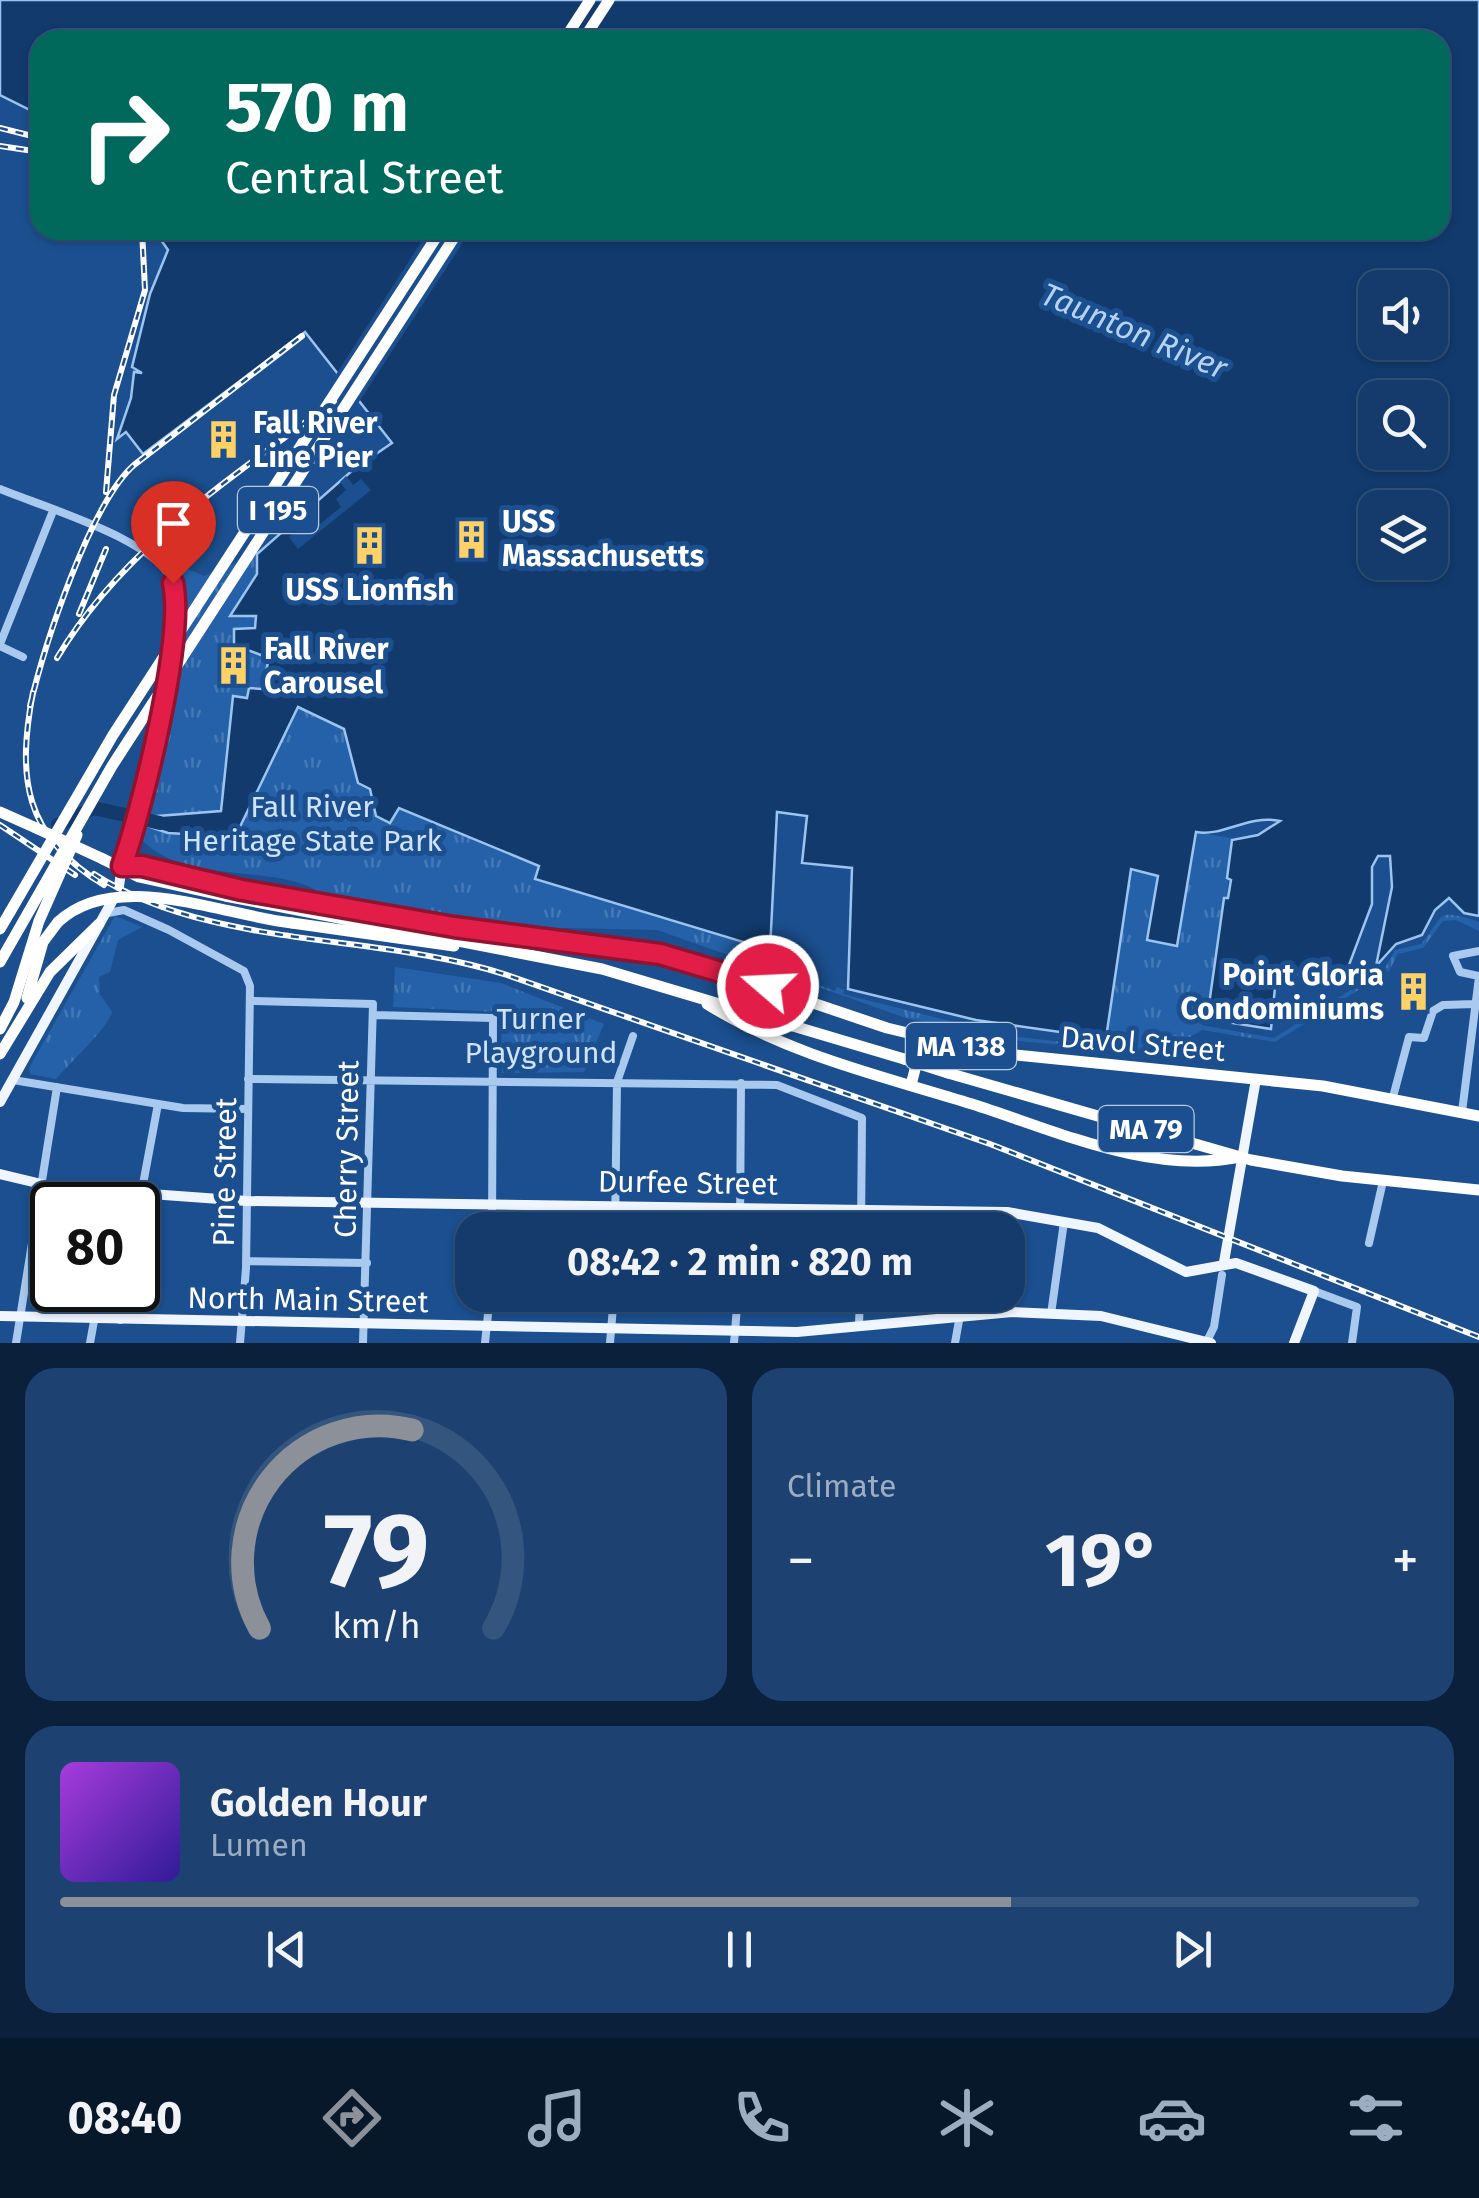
<!DOCTYPE html>
<html lang="en">
<head>
<meta charset="utf-8">
<style>
	:root { --surface:#143b6b; --page:#1d4271; --text:#f1f3f6; --muted:#9dadc1; --line:#33557e; --accent:#8c9099 }
	body { margin:0; font-family:"Fira Sans",sans-serif; background:var(--page); color:var(--text); height:100vh; display:flex; flex-direction:column; font-size:38px; white-space:nowrap }
	* { box-sizing:border-box; margin:0 }
	p { font-size:32px; color:var(--muted) }
	.icon { flex:none; width:55px; height:55px; fill:none; stroke:currentColor; stroke-width:2; stroke-linecap:round; stroke-linejoin:round }
	.map { position:relative; height:1343px; overflow:hidden }
	.side { display:flex; flex-direction:column; gap:25px; padding:25px; background:#0b203b; flex:1 }
	.side>* { flex:none }
	.guide { position:absolute; left:30px; top:30px; width:1420px; height:210px; border-radius:30px; box-shadow:0 2px 8px #0004,0 0 0 2px var(--line); background:#00695c; color:#fff; overflow:hidden }
	.tools { position:absolute; left:1358px; top:270px; display:grid; gap:20px }
	.tools a { display:grid; place-items:center; width:90px; height:90px; border-radius:20px; background:var(--surface); box-shadow:0 2px 8px #0004,0 0 0 2px var(--line); font-size:50px }
	.speed { position:absolute; left:30px; top:1182px; display:flex; gap:20px; font-size:50px; font-weight:700; text-align:center }
	.speed>* { display:grid; place-content:center; width:130px; height:130px; border-radius:50%; background:var(--surface); box-shadow:0 2px 8px #0004,0 0 0 2px var(--line); line-height:1 }
	.speed .limit { border:5px solid #111; border-radius:15px; background:#fff; color:#111 }
	.pin { position:absolute; display:grid; place-items:center; width:85px; height:85px; color:#fff; margin:-102px -42px; border-radius:50% 50% 50% 0; rotate:-45deg; box-shadow:0 0 10px #0007 }
	.pin .icon { rotate:45deg }
	.me { position:absolute; width:110px; margin:-55px; rotate:289deg; stroke-linejoin:round; filter:drop-shadow(0 0 8px #0008) }
	.turn { display:flex; align-items:center; gap:35px; height:210px; padding:0 30px; font-size:45px }
	.turn .icon { width:130px; height:130px; stroke-width:2.5 }
	.turn b { display:block; font-size:70px; line-height:85px }
	.big { font-size:75px; font-weight:700; line-height:1.1 }
	.side .card { flex:1; display:flex; flex-direction:column; justify-content:center; gap:15px; min-width:0; padding:0 35px; border-radius:30px; background:var(--page) }
	.side .dial { align-items:center; gap:0 }
	.dial svg { height:260px; overflow:visible; fill:none; stroke:var(--line); stroke-width:7; stroke-linecap:round; text-anchor:middle }
	.dial text { fill:var(--text); stroke:none }
	.song { display:flex; align-items:center; gap:30px }
	.cover { width:120px; height:120px; border-radius:15px; background:linear-gradient(135deg,hsl(280 70% 55%),hsl(250 70% 35%)) }
	.played { height:10px; border-radius:5px; background:linear-gradient(90deg,var(--accent) 70%,var(--line) 70%) }
	.keys { display:flex; justify-content:space-around; direction:ltr }
	.heat { display:flex; justify-content:space-between; align-items:center; font-size:55px; direction:ltr }
	.side .tiles { flex:1; display:grid; gap:25px; grid-template-columns:1fr 1fr }
	.card:last-child { grid-column:span 2 }
	.trip { position:absolute; left:455px; top:1212px; width:570px; height:100px; border-radius:30px; background:var(--surface); box-shadow:0 2px 8px #0004,0 0 0 2px var(--line); font-weight:700; line-height:100px; text-align:center }
	.tabs { display:flex; height:160px; justify-content:space-around; align-items:center; background:#08182b; color:var(--muted) }
	.tabs .icon { width:70px; height:70px }
	.tabs .on { color:var(--accent) }
	.tabs b { font-size:45px; color:var(--text) }
	.map>svg:first-child { display:block }
</style>
</head>
<body>
<div class="map">
<svg width="1479" height="1343" viewBox="0 0 1479 1343">
	<defs>
		<pattern id="park-tufts" width="24" height="20" patternUnits="userSpaceOnUse" patternTransform="scale(2.5)"><rect width="24" height="20" fill="#2461a8"/><path d="M3 7l-1-3M5 7V3M7 7l1-3M15 17l-1-3M17 17v-4M19 17l1-3" fill="none" stroke="#4579b5"/></pattern>
	</defs>
	<rect width="100%" height="100%" fill="#1b4f8f"/>
	<path fill="url(#park-tufts)" d="M 257,554 L 257,574 L 230,615 L 256,616 L 256,628 L 269,657 L 262,689 L 247,698 L 233,697 L 221,812 L 146,817 L 144,825 L 236,837 L 297,706 L 344,729 L 358,783 L 370,789 L 391,822 L 399,808 L 540,866 L 535,879 L 770,950 L 780,954 L 772,968 L 835,991 L 837,987 L 844,990 L 843,994 L 1009,1036 L 1108,1047 L 1123,1046 L 1106,1041 L 1131,869 L 1157,876 L 1146,940 L 1177,947 L 1196,832 L 1232,838 L 1227,897 L 1223,897 L 1206,1021 L 1201,1025 L 1274,1038 L 1385,968 L 1395,950 L 1421,944 C 1447,914 1433,908 1479,922 L 1479,931 L 1456,920 L 1443,921 L 1423,948 L 1398,954 L 1389,971 L 1275,1042 L 1202,1030 L 1161,1054 L 1008,1040 L 906,1018 L 657,930 L 521,927 L 335,901 C 325,898 318,890 308,886 C 256,866 180,882 140,838 L 170,707 L 182,595 L 176,572 L 163,559 L 204,576 Z
		M 115,916 L 142,927 L 118,940 L 110,972 L 99,977 L 100,994 L 112,1012 C 109,1027 68,1065 56,1079 L 30,1074 L 29,1068 Z
		M 395,967 L 501,983 L 604,1024 L 584,1072 L 502,1073 L 501,1012 L 393,1007 Z"/>
	<path fill="#123a6d" stroke="#9cc4f0" stroke-width="2.5" fill-rule="evenodd" d="M 0,0 L 1479,0 L 1479,916 L 1464,913 L 1449,898 L 1435,910 L 1422,935 L 1396,944 L 1376,966 L 1392,887 L 1390,856 L 1378,856 L 1372,867 L 1372,904 L 1343,981 L 1332,983 L 1282,970 L 1276,977 L 1271,1029 L 1207,1019 L 1224,898 L 1228,898 L 1231,880 L 1227,878 L 1232,840 L 1258,835 L 1280,821 C 1249,814 1223,837 1196,832 L 1177,946 L 1147,940 L 1158,876 L 1131,869 L 1106,1038 L 1088,1036 L 976,1020 L 848,989 L 852,868 L 802,863 L 807,816 L 777,812 L 770,950 L 535,879 L 539,866 L 399,808 L 390,823 L 376,816 L 370,789 L 358,783 L 344,729 L 298,707 L 235,837 L 168,833 L 144,825 L 145,817 L 221,811 L 233,696 L 247,698 L 249,688 L 262,689 L 269,658 L 234,645 L 234,629 L 255,628 L 256,616 L 230,616 L 257,574 L 257,554 L 354,469 L 392,443 L 305,332 L 143,454 L 126,432 L 117,439 L 131,398 L 134,372 L 142,373 L 132,367 L 150,294 L 168,250 L 154,230 L 1440,230 L 1440,40 L 40,40 L 40,115 L 0,95 ZM 1375,288 L 1430,288 L 1430,342 L 1375,342 ZM 1375,398 L 1430,398 L 1430,452 L 1375,452 ZM 1375,508 L 1430,508 L 1430,562 L 1375,562 Z"/>
	<path fill="#1b4f8f" d="M 429,230 L 471,230 L 357,405 L 335,376 Z
		M 346,476 L 353,485 L 361,479 L 371,490 L 298,549 L 289,537 L 314,516 L 320,524 L 341,507 L 336,499 L 346,490 L 340,482 Z"/>
	<g fill="none" stroke-linecap="round" stroke-linejoin="round">
		<path stroke="#123a6d" stroke-width="14" d="M 58,825 L 94,808 L 160,823"/>
		<path stroke="#a9c9ee" stroke-width="8" d="M 0,489 C 40,506 162,541 173,584 C 180,612 170,648 167,676
			M 0,644 L 53,511
			M 0,646 L 23,657
			M 122,866 L 165,690
			M 108,913 L 124,910 L 169,930 L 244,971 L 250,986 L 246,1268 L 240,1343
			M 1479,951 L 1453,956 L 1460,972 L 1479,976
			M 251,1001 L 373,1004 L 363,1343
			M 373,1015 L 493,1018 L 492,1230
			M 248,1079 L 777,1085 L 862,1118 L 861,1230
			M 13,1080 L 183,1108 L 247,1109
			M 1393,1097 L 1409,1037 L 1424,1038 L 1433,1011 L 1443,1005 L 1475,1004
			M 1462,1112 L 1479,977
			M 138,1211 L 158,1104
			M 615,1230 L 617,1082 L 633,1036
			M 740,1230 L 741,1083
			M 1369,1243 L 1383,1181
			M 246,1261 L 367,1263
			M 1314,1291 L 1357,1307 L 1352,1343
			M 1051,1314 L 1064,1222
			M 120,1320 L 125,1290
			M 859,1325 L 860,1295
			M 16,1343 L 57,1087
			M 90,1343 L 94,1321
			M 485,1343 L 490,1295
			M 610,1343 L 614,1295
			M 734,1343 L 738,1295
			M 955,1343 L 960,1315
			M 1206,1343 L 1214,1327 L 1222,1275"/>
		<path stroke="#f0f6ff" stroke-width="10" d="M 119,886 L 122,866
			M 0,1102 L 114,898
			M 0,1174 L 54,1187 L 247,1201 L 1007,1212 L 1098,1228 L 1186,1272 L 1236,1263 L 1314,1291 L 1294,1343
			M 1224,1262 L 1256,1079
			M 0,1316 L 797,1332 L 1012,1312 L 1101,1316 L 1211,1343"/>
		<path stroke="#fff" stroke-width="11" d="M 564,40 L 590,0
			M 583,40 L 609,0
			M 0,812 L 36,828
			M 103,859 L 139,877 L 225,896 L 602,969 L 904,1059
			M 122,866 L 142,866 L 242,889 L 454,927 L 674,956 L 887,1028 L 987,1052 L 1323,1086 L 1479,1116
			M 292,923 L 454,946
			M 0,929 L 10,912
			M 27,998 L 43,942 L 58,922
			M 707,1004 C 789,1055 882,1076 972,1104 C 1057,1131 1150,1175 1240,1157
			M 0,1054 L 50,972 L 99,924
			M 948,1073 L 1251,1160 L 1342,1176 L 1479,1190
			M 911,1085 L 923,1038"/>
		<defs>
			<path id="rail" d="M 0,128 L 40,138
				M 0,146 L 40,152
				M 106,492 L 114,395 L 145,290 L 142,230
				M 79,614 L 106,549
				M 57,658 C 123,547 233,477 334,401
				M 33,692 C 17,777 23,836 104,885
				M 30,706 C 44,646 90,504 134,465 L 302,336
				M 0,825 L 75,875
				M 94,874 C 212,950 376,932 507,975 L 990,1144 L 1479,1337"/>
		</defs>
		<use href="#rail" stroke="#fff" stroke-width="6"/>
		<use href="#rail" stroke="#1b4f8f" stroke-width="2.5" stroke-dasharray="8" stroke-linecap="butt"/>
		<path stroke="#fff" stroke-width="11" d="M 36,828 L 103,859
			M 10,912 L 113,735 L 441,230
			M 58,922 C 116,868 221,915 292,923
			M 0,962 L 112,766 L 459,230
			M 0,1029 L 14,1002 L 39,921 L 77,835
			M 904,1059 L 948,1073"/>
	</g>
	<g fill="none" stroke-linecap="round" stroke-linejoin="round">
		<defs>
			<path id="route" d="M 173,583 C 185,638 142,809 122,866 L 142,866 L 242,890 L 454,927 L 660,954 L 768,986"/>
		</defs>
		<use href="#route" stroke="#92132f" stroke-width="25"/>
		<use href="#route" stroke="#e11d48" stroke-width="18"/>
	</g>
	<defs>
		<symbol id="building-bare" viewBox="-9 -9 18 18"><path d="M-4-6H4V6H1V3H-1V6H-4ZM-2.5-4.3h1.7v1.8h-1.7ZM.8-4.3h1.7v1.8H.8ZM-2.5-1h1.7V.8h-1.7ZM.8-1h1.7V.8H.8Z" fill="#ffd166" stroke="#1b4f8f" stroke-width="2.5" paint-order="stroke"/></symbol>
	</defs>
	<g fill-rule="evenodd">
		<use href="#building-bare" x="196" y="412" width="55" height="55"/>
		<use href="#building-bare" x="444" y="512" width="55" height="55"/>
		<use href="#building-bare" x="342" y="518" width="55" height="55"/>
		<use href="#building-bare" x="206" y="638" width="55" height="55"/>
		<use href="#building-bare" x="1386" y="964" width="55" height="55"/>
	</g>
	<g text-anchor="middle" stroke-width="10" stroke-linejoin="round" paint-order="stroke">
		<g fill="#1b4f8f" stroke="#bbcadd" stroke-width="2.5">
			<rect x="238" y="487" width="80" height="46" rx="8"/>
			<rect x="906" y="1023" width="110" height="46" rx="8"/>
			<rect x="1098.5" y="1106" width="95" height="46" rx="8"/>
		</g>
		<g font-size="28" font-weight="bold" fill="#fff">
			<text x="278" y="520">I 195</text>
			<text x="961" y="1056">MA 138</text>
			<text x="1146" y="1139">MA 79</text>
		</g>
		<g font-size="30" font-weight="bold" fill="#fff" stroke="#1b4f8f" text-anchor="start">
			<text x="253" y="433">Fall River<tspan x="253" dy="34">Line Pier</tspan></text>
			<text x="502" y="532">USS<tspan x="502" dy="34">Massachusetts</tspan></text>
			<text x="370" y="600" text-anchor="middle">USS Lionfish</text>
			<text x="264" y="659">Fall River<tspan x="264" dy="34">Carousel</tspan></text>
			<text x="1384" y="985" text-anchor="end">Point Gloria<tspan x="1384" dy="34">Condominiums</tspan></text>
		</g>
		<g font-size="30" fill="#cfe3fa" stroke="#1b4f8f">
			<text x="312" y="817">Fall River<tspan x="312" dy="34">Heritage State Park</tspan></text>
			<text x="541" y="1029">Turner<tspan x="541" dy="34">Playground</tspan></text>
		</g>
		<g font-size="30" fill="#fff" stroke="#1b4f8f">
			<text transform="translate(1143 1044) rotate(5)" y="10">Davol Street</text>
			<text transform="translate(347 1149) rotate(-89)" y="10">Cherry Street</text>
			<text transform="translate(225 1172) rotate(-89)" y="10">Pine Street</text>
			<text transform="translate(688 1183) rotate(1)" y="10">Durfee Street</text>
			<text transform="translate(308 1300) rotate(1)" y="10">North Main Street</text>
		</g>
		<g font-size="32" font-style="italic" fill="#b5d3f5" stroke="#1b4f8f">
			<text transform="translate(1134 331) rotate(23)" y="11">Taunton River</text>
		</g>
	</g>
</svg>
<div class="tools">
<a><svg class="icon" aria-label="sound" viewBox="0 0 24 24"><path d="M4 9h4l5-4v14l-5-4H4zM17 9q2 3 0 6"/></svg></a>
<a><svg class="icon" aria-label="search" viewBox="0 0 24 24"><circle cx="10" cy="10" r="6"/><path d="M15 15l6 6"/></svg></a>
<a><svg class="icon" aria-label="layers" viewBox="0 0 24 24"><path d="M12 4l9 5-9 5-9-5zM3 14l9 5 9-5"/></svg></a>
</div>
<div class="speed"><div class="limit">80</div></div>
<div class="pin" style="left:173px;top:583px;background:#d93025"><svg class="icon" aria-label="arrive" viewBox="0 0 24 24"><path d="M6 21V4h12l-3 4 3 4H6"/></svg></div>
<svg class="me" style="left:768px;top:986px" viewBox="-20 -20 40 40"><circle r="17" fill="#e11d48" stroke="#fff" stroke-width="3"/><path d="M0-11L8 9 0 5-8 9z" fill="#fff"/></svg>
<div class="trip">08:42 · 2 min · 820 m</div>
<div class="guide">
<div class="turn"><svg class="icon" aria-label="right" viewBox="0 0 24 24"><path d="M7 20v-9h11M14 6l5 5-5 5"/></svg><div><b>570 m</b>Central Street</div></div>
</div>
</div>
<section class="side">
<div class="tiles">
<div class="card dial"><svg viewBox="0 0 100 80">
<path d="M14 69A42 42 0 1 1 86 69"/>
<path d="M14 69A42 42 0 0 1 61 8" stroke="#8c9099"/>
<text x="50" y="56" font-size="32" font-weight="700">79</text>
<text x="50" y="72" font-size="11">km/h</text>
</svg></div>
<div class="card"><p>Climate</p>
<div class="heat"><a>−</a><b class="big">19°</b><a>+</a></div>
</div>
<div class="card">
<div class="song"><i class="cover"></i><div><b>Golden Hour</b><p>Lumen</p></div></div>
<div class="played"></div>
<div class="keys"><svg class="icon" aria-label="previous" viewBox="0 0 24 24"><path d="M18 5L8 12l10 7zM5 5v14"/></svg><svg class="icon" aria-label="pause" viewBox="0 0 24 24"><path d="M8 5v14M16 5v14"/></svg><svg class="icon" aria-label="next" viewBox="0 0 24 24"><path d="M6 5l10 7-10 7zM19 5v14"/></svg></div>
</div>
</div>
</section>
<nav class="tabs">
<b>08:40</b>
<svg class="icon on" aria-label="directions" viewBox="0 0 24 24"><path d="M12 3l9 9-9 9-9-9zM9 14v-3h6M13 9l2 2-2 2"/></svg>
<svg class="icon" aria-label="music" viewBox="0 0 24 24"><path d="M9 18V5l10-2v13"/><circle cx="6" cy="18" r="3"/><circle cx="16" cy="16" r="3"/></svg>
<svg class="icon" aria-label="phone" viewBox="0 0 24 24"><path d="M5 4h4l2 5-3 2q2 4 5 5l2-3 5 2v4C11 20 4 13 5 4z"/></svg>
<svg class="icon" aria-label="climate" viewBox="0 0 24 24"><path d="M12 3v18M4 7l16 10M4 17L20 7"/></svg>
<svg class="icon" aria-label="car" viewBox="0 0 24 24"><path d="M5 17H2v-5l4-1 3-4h7l3 4 3 1v5h-3M9 17h6M6 11h13"/><circle cx="7" cy="17" r="2"/><circle cx="17" cy="17" r="2"/></svg>
<svg class="icon" aria-label="filters" viewBox="0 0 24 24"><path d="M4 7h16M4 17h16"/><circle cx="9" cy="7" r="2"/><circle cx="15" cy="17" r="2"/></svg>
</nav>
</body>
</html>
